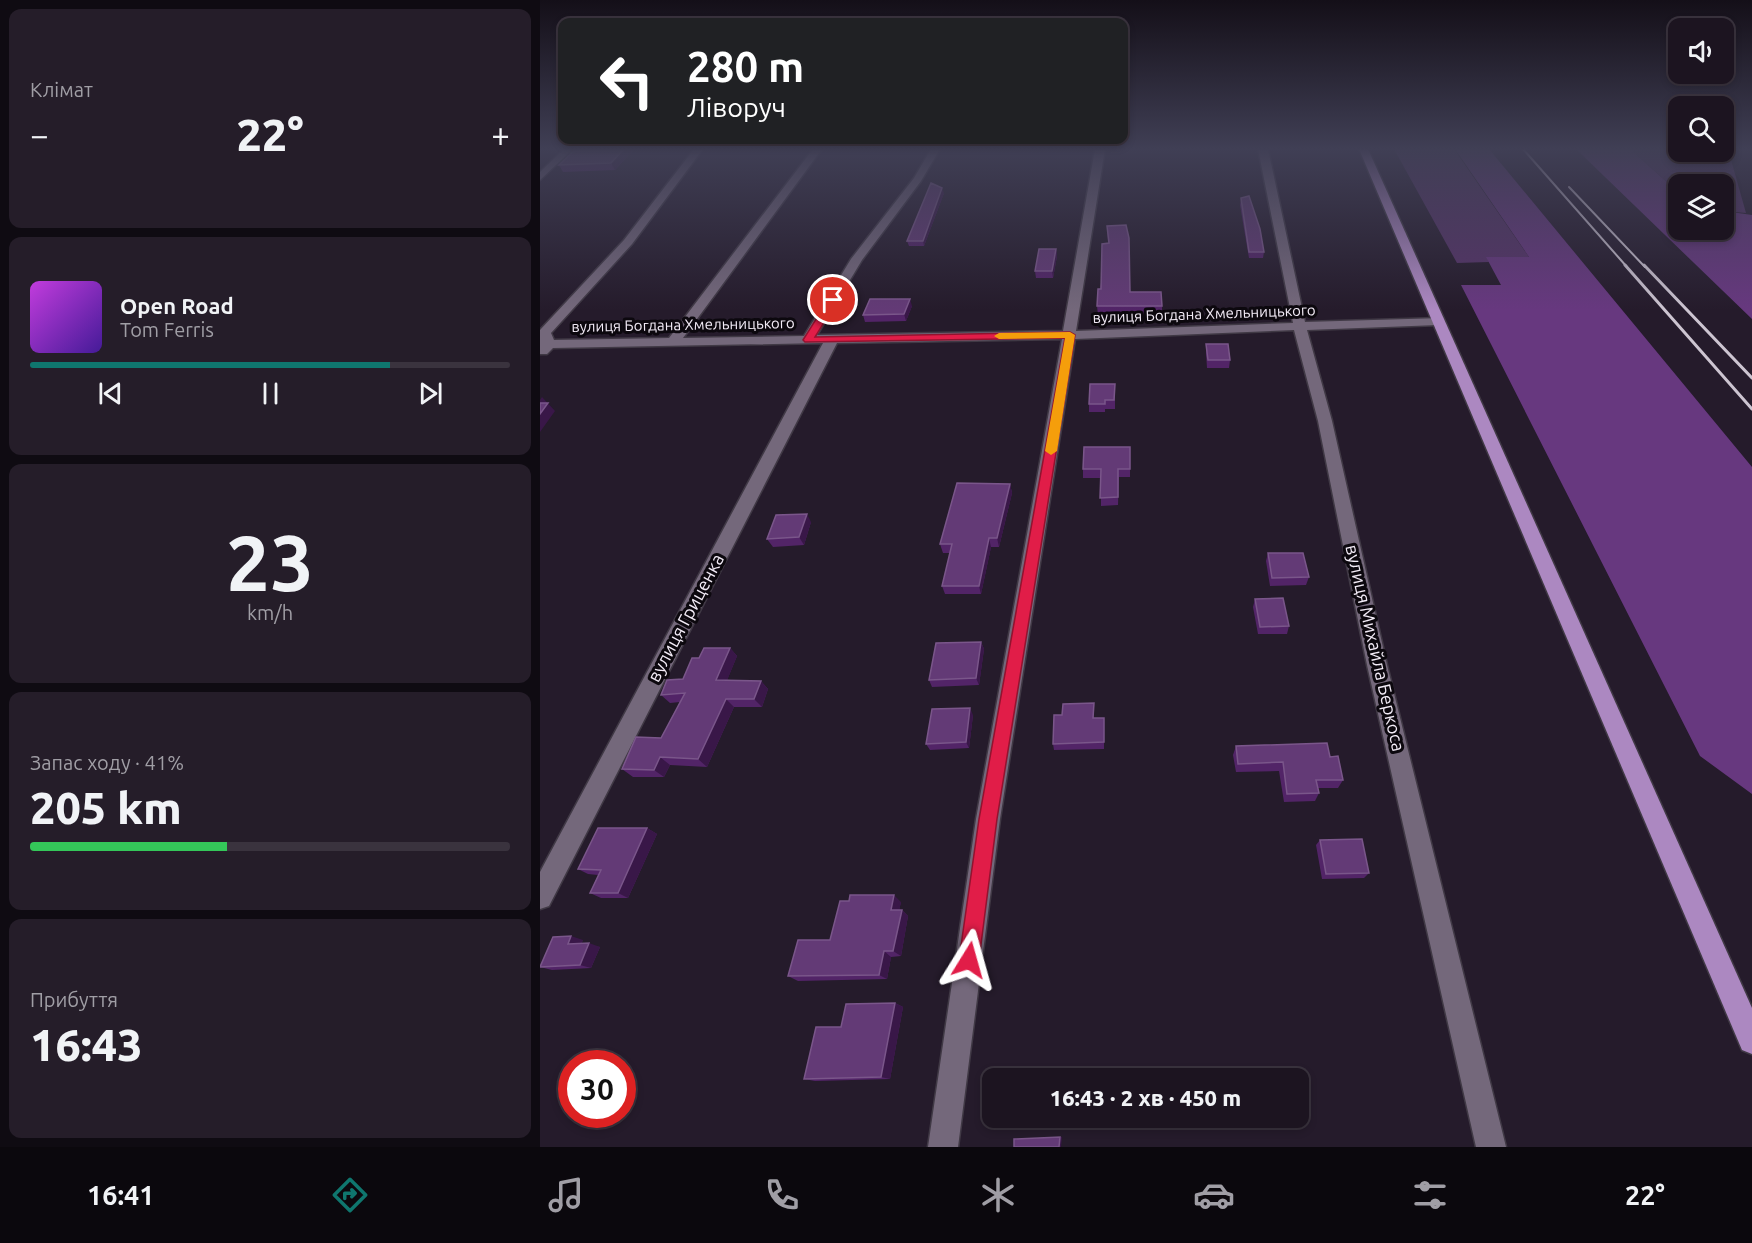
<!DOCTYPE html>
<html lang="uk">
<head>
<meta charset="utf-8">
<style>
	:root { --surface:#1c1420; --page:#251d29; --text:#f1f3f6; --muted:#a09ea5; --line:#3a333e; --accent:#0f766e }
	body { margin:0; font-family:Ubuntu,sans-serif; background:var(--page); color:var(--text); height:100vh; display:flex; flex-direction:column; font-size:22px; white-space:nowrap }
	* { box-sizing:border-box; margin:0 }
	p { font-size:20px; color:var(--muted) }
	.icon { flex:none; width:33px; height:33px; fill:none; stroke:currentColor; stroke-width:2; stroke-linecap:round; stroke-linejoin:round }
	.map { position:relative; flex:1; overflow:hidden }
	.details { display:flex; flex-direction:column; gap:9px; padding:9px; background:#0f0b12; width:540px }
	.details>* { flex:none }
	.top-card { position:absolute; left:18px; top:18px; width:570px; height:126px; border-radius:12px; box-shadow:0 3px 9px #0003,0 0 0 2px var(--line); background:#202124; color:#fff; overflow:hidden }
	.controls { position:absolute; left:1128px; top:18px; display:grid; gap:12px }
	.controls a { display:grid; place-items:center; width:66px; height:66px; border-radius:12px; background:var(--surface); box-shadow:0 3px 9px #0003,0 0 0 2px var(--line); font-size:30px }
	.speed { position:absolute; left:18px; top:1050px; display:flex; gap:12px; font-size:30px; font-weight:700; text-align:center }
	.speed>* { display:grid; place-content:center; width:78px; height:78px; border-radius:50%; background:var(--surface); box-shadow:0 3px 9px #0003,0 0 0 2px var(--line); line-height:1 }
	.speed .limit { border:9px solid #d22; background:#fff; color:#111 }
	.pin { position:absolute; display:grid; place-items:center; width:51px; height:51px; color:#fff; margin:-26px; border:3px solid #fff; border-radius:50%; box-shadow:0 2px 6px #0007 }
	.me { position:absolute; width:66px; margin:-33px; rotate:8deg; stroke-linejoin:round; filter:drop-shadow(0 0 4px #0008) }
	.turn { display:flex; align-items:center; gap:21px; height:126px; padding:0 30px; font-size:27px }
	.turn .icon { width:78px; height:78px; stroke-width:2.5 }
	.turn b { display:block; font-size:42px; line-height:51px }
	.big { font-size:45px; font-weight:800; line-height:1.1 }
	.details .card { flex:1; display:flex; flex-direction:column; justify-content:center; gap:9px; min-width:0; padding:0 21px; border-radius:12px; background:var(--page) }
	.details .dial { align-items:center; gap:0 }
	.dial b { font-size:78px; line-height:1 }
	.song { display:flex; align-items:center; gap:18px }
	.cover { width:72px; height:72px; border-radius:9px; background:linear-gradient(135deg,hsl(290 70% 55%),hsl(260 70% 35%)) }
	.played { height:6px; border-radius:3px; background:linear-gradient(90deg,var(--accent) 75%,var(--line) 75%) }
	.keys { display:flex; justify-content:space-around; direction:ltr }
	.heat { display:flex; justify-content:space-between; align-items:center; font-size:33px; direction:ltr }
	.charge { height:9px; border-radius:4px; background:linear-gradient(90deg,#34c759 41%,var(--line) 0) }
	.trip { position:absolute; left:442px; top:1068px; width:327px; height:60px; border-radius:12px; background:var(--surface); box-shadow:0 3px 9px #0003,0 0 0 2px var(--line); font-weight:800; line-height:60px; text-align:center }
	.dock { display:flex; height:96px; justify-content:space-around; align-items:center; background:#0b080d; color:var(--muted) }
	.dock .icon { width:42px; height:42px }
	.dock .selected { color:var(--accent) }
	.dock b { font-size:27px; color:var(--text) }
	main { display:flex; flex:1; min-height:0 }
	.map>svg:first-child { display:block }
</style>
</head>
<body>
<main>
<section class="details">
<div class="card"><p>Клімат</p>
<div class="heat"><a>−</a><b class="big">22°</b><a>+</a></div>
</div>
<div class="card">
<div class="song"><i class="cover"></i><div><b>Open Road</b><p>Tom Ferris</p></div></div>
<div class="played"></div>
<div class="keys"><svg class="icon" aria-label="previous" viewBox="0 0 24 24"><path d="M18 5L8 12l10 7zM5 5v14"/></svg><svg class="icon" aria-label="pause" viewBox="0 0 24 24"><path d="M8 5v14M16 5v14"/></svg><svg class="icon" aria-label="next" viewBox="0 0 24 24"><path d="M6 5l10 7-10 7zM19 5v14"/></svg></div>
</div>
<div class="card dial"><b>23</b><p>km/h</p></div>
<div class="card"><p>Запас ходу · 41%</p><b class="big">205 km</b><div class="charge"></div></div>
<div class="card"><p>Прибуття</p><b class="big">16:43</b></div>
</section>
<div class="map">
<svg width="1212" height="1147" viewBox="0 0 1212 1147">
	<rect width="100%" height="100%" fill="#251b2b"/>
	<path fill="#563368" d="M 854,149 L 914,149 L 989,257 L 947,257 L 949,262 L 917,263 Z
		M 1090,149 L 1184,152 L 1184,149 L 1188,149 L 1206,213 L 1184,211 L 1184,184 L 1138,184 L 1138,192 Z"/>
	<path fill="#67387f" d="M 915,149 L 949,149 L 1212,467 L 1212,794 L 1160,756 L 921,285 L 961,285 L 946,257 L 989,257 Z
		M 1036,149 L 1090,149 L 1138,192 L 1138,230 L 1184,230 L 1184,211 L 1212,215 L 1212,319 Z"/>
	<g fill="none" stroke-linecap="round" stroke-linejoin="round">
		<defs>
			<path id="minor" d="M 24,149 L 33,149 L 0,180 L 0,172 Z
				M 154,149 L 163,149 L 92,244 L 11,333 L 14,340 L 129,338 L 273,149 L 282,149 L 143,338 L 264,336 L 311,259 L 374,178 L 391,149 L 400,149 L 381,181 L 322,260 L 277,335 L 523,331 L 555,149 L 565,149 L 536,331 L 753,323 L 718,149 L 728,149 L 765,322 L 902,318 L 904,321 L 902,324 L 898,325 L 767,330 L 792,421 L 847,665 L 966,1147 L 936,1147 L 827,665 L 778,421 L 754,330 L 535,339 L 460,819 L 418,1147 L 388,1147 L 436,819 L 522,339 L 297,343 L 9,906 L 0,909 L 0,872 L 283,343 L 13,348 L 7,354 L 0,354 L 0,330 L 84,240 Z"/>
			<path id="major" d="M 819,149 L 828,149 L 1212,1008 L 1212,1054 L 1202,1050 Z"/>
		</defs>
		<use href="#minor" stroke="#403945" stroke-width="3"/>
		<use href="#major" stroke="#403945" stroke-width="3"/>
		<use href="#minor" fill="#74687b" fill-rule="evenodd"/>
		<use href="#major" fill="#ac88c1" fill-rule="evenodd"/>
		<path stroke="#cdc5d1" stroke-width="2" d="M 983,149 L 1087,267
			M 1029,187 L 1105,267"/>
		<path stroke="#cdc5d1" stroke-width="3" d="M 1085,265 L 1212,409
			M 1104,265 L 1212,378"/>
	</g>
	<path fill="#522467" d="M 40,149 L 94,149 L 75,170 L 23,172 L 19,165 Z
		M 404,193 L 384,246 L 369,246 L 367,241 Z
		M 701,198 L 724,252 L 723,258 L 709,258 L 700,205 Z
		M 567,226 L 590,292 L 622,306 L 622,314 L 558,315 L 557,306 L 568,243 Z
		M 516,249 L 517,256 L 513,278 L 496,278 L 495,271 Z
		M 372,306 L 366,321 L 325,322 L 323,315 Z
		M 666,344 L 690,360 L 689,368 L 667,368 L 666,353 Z
		M 575,384 L 575,409 L 565,409 L 565,412 L 549,412 L 549,404 Z
		M 590,447 L 590,477 L 579,477 L 578,505 L 561,506 L 561,478 L 543,478 L 543,469 Z
		M 470,484 L 472,493 L 459,547 L 451,547 L 441,594 L 405,594 L 402,586 L 410,553 L 403,553 L 400,544 Z
		M 271,522 L 264,545 L 233,547 L 227,539 Z
		M 728,553 L 769,577 L 766,585 L 730,586 L 726,561 Z
		M 715,599 L 749,626 L 747,634 L 718,634 L 713,607 Z
		M 441,642 L 444,649 L 439,685 L 392,687 L 389,680 Z
		M 190,648 L 197,656 L 187,680 L 221,681 L 228,689 L 222,707 L 194,707 L 167,767 L 130,765 L 124,777 L 93,777 L 82,769 L 121,738 L 140,702 L 130,703 L 121,695 L 143,679 L 159,658 Z
		M 554,703 L 554,718 L 564,718 L 564,749 L 514,750 L 513,744 L 522,715 Z
		M 433,715 L 429,748 L 390,750 L 386,744 Z
		M 696,746 L 790,757 L 803,780 L 798,788 L 778,788 L 779,793 L 775,801 L 744,802 L 739,771 L 696,772 L 693,755 Z
		M 107,828 L 117,834 L 88,898 L 61,898 L 50,893 L 58,875 L 48,874 L 38,869 Z
		M 780,840 L 829,873 L 824,878 L 782,879 L 776,845 Z
		M 361,902 L 359,910 L 362,910 L 368,916 L 361,956 L 351,957 L 347,979 L 258,981 L 248,976 L 290,940 Z
		M 43,940 L 41,944 L 60,947 L 51,968 L 12,970 L 0,967 Z
		M 355,1003 L 363,1007 L 350,1079 L 275,1081 L 264,1079 L 301,1027 Z"/>
	<path fill="#391748" d="M 84,149 L 94,149 L 75,170 L 71,163 Z
		M 402,188 L 404,193 L 384,246 L 383,241 Z
		M 516,249 L 517,256 L 513,278 L 512,271 Z
		M 370,299 L 372,306 L 366,321 L 364,314 Z
		M 2,397 L 15,411 L 0,432 L 0,400 Z
		M 470,484 L 472,493 L 459,547 L 457,538 Z
		M 267,514 L 271,522 L 264,545 L 259,537 Z
		M 449,538 L 451,547 L 441,594 L 439,586 Z
		M 441,642 L 444,649 L 439,685 L 436,678 Z
		M 190,648 L 197,656 L 184,688 L 176,680 Z
		M 221,681 L 228,689 L 222,707 L 214,699 Z
		M 186,699 L 194,707 L 167,767 L 158,759 Z
		M 430,708 L 433,715 L 429,748 L 426,742 Z
		M 120,757 L 130,765 L 124,777 L 114,770 Z
		M 107,828 L 117,834 L 88,898 L 78,893 Z
		M 354,895 L 361,902 L 358,916 L 351,910 Z
		M 362,910 L 368,916 L 361,956 L 353,951 Z
		M 31,936 L 43,940 L 39,948 L 28,944 Z
		M 49,943 L 60,947 L 51,968 L 40,965 Z
		M 344,951 L 351,957 L 347,979 L 339,975 Z
		M 355,1003 L 363,1007 L 350,1079 L 341,1077 Z
		M 520,1137 L 522,1137 L 521,1147 L 519,1147 Z"/>
	<path fill="#633a76" stroke="#7a568a" stroke-width="1.5" d="M 40,149 L 84,149 L 71,163 L 19,165 L 34,151 L 39,151 Z
		M 391,183 L 402,188 L 383,241 L 367,241 Z
		M 709,196 L 720,229 L 724,252 L 709,252 L 701,198 Z
		M 586,225 L 589,238 L 590,292 L 621,292 L 622,306 L 557,306 L 558,289 L 561,289 L 562,244 L 569,243 L 567,226 Z
		M 499,249 L 516,249 L 512,271 L 495,271 Z
		M 330,299 L 370,299 L 364,314 L 323,315 Z
		M 666,344 L 688,344 L 690,360 L 668,360 Z
		M 550,384 L 575,384 L 574,400 L 565,400 L 565,404 L 549,404 Z
		M 0,403 L 8,403 L 0,414 Z
		M 544,447 L 590,447 L 590,469 L 578,469 L 578,497 L 560,498 L 561,469 L 543,469 Z
		M 417,483 L 470,484 L 457,538 L 449,538 L 439,586 L 402,586 L 412,544 L 400,544 Z
		M 267,514 L 259,537 L 227,539 L 236,515 Z
		M 728,553 L 763,553 L 769,577 L 732,578 Z
		M 743,598 L 749,626 L 720,627 L 715,599 Z
		M 441,642 L 436,678 L 389,680 L 396,643 Z
		M 164,648 L 190,648 L 176,680 L 221,681 L 214,699 L 186,699 L 158,759 L 120,757 L 114,770 L 82,769 L 96,737 L 121,738 L 145,693 L 121,695 L 127,680 L 143,679 L 152,658 L 159,658 Z
		M 554,703 L 553,718 L 564,718 L 564,742 L 513,744 L 514,715 L 522,715 L 523,704 Z
		M 430,708 L 426,742 L 386,744 L 392,709 Z
		M 787,743 L 790,757 L 798,756 L 803,780 L 776,780 L 779,793 L 747,794 L 743,762 L 698,764 L 696,746 Z
		M 58,828 L 107,828 L 78,893 L 50,893 L 61,870 L 38,869 Z
		M 822,839 L 829,873 L 786,874 L 780,840 Z
		M 310,895 L 354,895 L 351,910 L 362,910 L 353,951 L 344,951 L 339,975 L 248,976 L 258,940 L 290,940 L 300,901 L 309,901 Z
		M 31,936 L 28,944 L 49,943 L 40,965 L 0,967 L 13,937 Z
		M 355,1003 L 341,1077 L 264,1079 L 276,1027 L 301,1027 L 306,1004 Z
		M 520,1137 L 519,1147 L 474,1147 L 474,1139 Z"/>
	<linearGradient id="sky" x2="0" y2="1"><stop stop-color="#140f18"/><stop offset="0.48" stop-color="#403f55"/><stop offset="1" stop-color="#403f55" stop-opacity="0"/></linearGradient>
	<rect width="1212" height="310" fill="url(#sky)"/>
	<path fill="#e11d48" stroke="#92132f" stroke-width="1.5" d="M 293,297 L 298,300 L 275,337 L 530,332 L 535,335 L 457,819 L 439,960 L 436,967 L 429,970 L 422,967 L 419,960 L 439,819 L 525,338 L 265,342 L 263,340 L 288,300 Z"/>
	<path fill="#f59e0b" d="M 530,332 L 535,335 L 517,451 L 511,455 L 505,451 L 525,338 L 459,339 L 454,336 L 459,333 Z"/>
	<g text-anchor="middle" stroke-width="6" stroke-linejoin="round" paint-order="stroke">
		<g font-size="15" fill="#f3ecf7" stroke="#0c080e">
			<text transform="translate(664 314) rotate(-2)" y="5">вулиця Богдана Хмельницького</text>
			<text transform="translate(143 325) rotate(-1)" y="5">вулиця Богдана Хмельницького</text>
		</g>
		<g font-size="18" fill="#f3ecf7" stroke="#0c080e">
			<text transform="translate(146 618) rotate(-62)" y="6">вулиця Гриценка</text>
			<text transform="translate(835 648) rotate(77)" y="6">вулиця Михайла Беркоса</text>
		</g>
	</g>
</svg>
<div class="controls">
<a><svg class="icon" aria-label="sound" viewBox="0 0 24 24"><path d="M4 9h4l5-4v14l-5-4H4zM17 9q2 3 0 6"/></svg></a>
<a><svg class="icon" aria-label="search" viewBox="0 0 24 24"><circle cx="10" cy="10" r="6"/><path d="M15 15l6 6"/></svg></a>
<a><svg class="icon" aria-label="layers" viewBox="0 0 24 24"><path d="M12 4l9 5-9 5-9-5zM3 14l9 5 9-5"/></svg></a>
</div>
<div class="speed"><div class="limit">30</div></div>
<div class="pin" style="left:293px;top:300px;background:#d93025"><svg class="icon" aria-label="arrive" viewBox="0 0 24 24"><path d="M6 21V4h12l-3 4 3 4H6"/></svg></div>
<svg class="me" style="left:429px;top:960px" viewBox="-20 -20 40 40"><path d="M0-17L14 15 0 8-14 15z" fill="#e11d48" stroke="#fff" stroke-width="4"/></svg>
<div class="trip">16:43 · 2 хв · 450 m</div>
<div class="top-card">
<div class="turn"><svg class="icon" aria-label="left" viewBox="0 0 24 24"><path d="M17 20v-9H6M10 6l-5 5 5 5"/></svg><div><b>280 m</b>Ліворуч</div></div>
</div>
</div>
</main>
<nav class="dock">
<b>16:41</b>
<svg class="icon selected" aria-label="directions" viewBox="0 0 24 24"><path d="M12 3l9 9-9 9-9-9zM9 14v-3h6M13 9l2 2-2 2"/></svg>
<svg class="icon" aria-label="music" viewBox="0 0 24 24"><path d="M9 18V5l10-2v13"/><circle cx="6" cy="18" r="3"/><circle cx="16" cy="16" r="3"/></svg>
<svg class="icon" aria-label="phone" viewBox="0 0 24 24"><path d="M5 4h4l2 5-3 2q2 4 5 5l2-3 5 2v4C11 20 4 13 5 4z"/></svg>
<svg class="icon" aria-label="climate" viewBox="0 0 24 24"><path d="M12 3v18M4 7l16 10M4 17L20 7"/></svg>
<svg class="icon" aria-label="car" viewBox="0 0 24 24"><path d="M5 17H2v-5l4-1 3-4h7l3 4 3 1v5h-3M9 17h6M6 11h13"/><circle cx="7" cy="17" r="2"/><circle cx="17" cy="17" r="2"/></svg>
<svg class="icon" aria-label="filters" viewBox="0 0 24 24"><path d="M4 7h16M4 17h16"/><circle cx="9" cy="7" r="2"/><circle cx="15" cy="17" r="2"/></svg>
<b>22°</b>
</nav>
</body>
</html>
